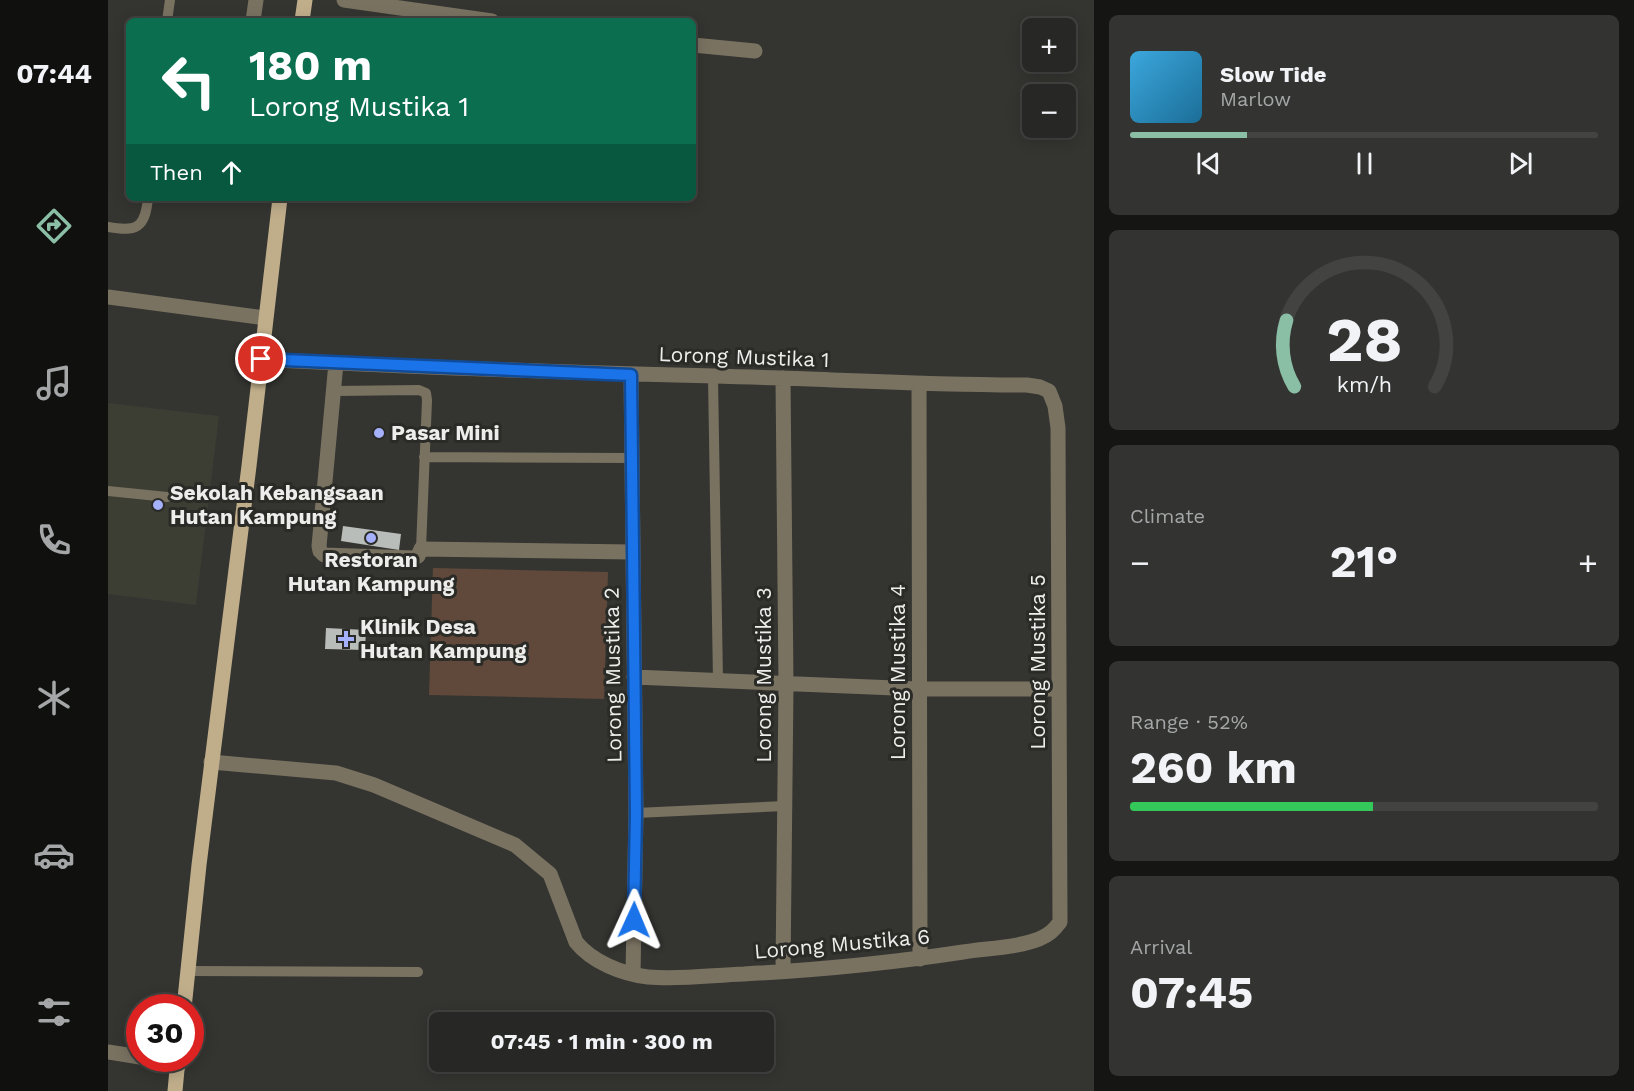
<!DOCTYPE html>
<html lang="en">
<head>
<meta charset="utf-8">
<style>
	:root { --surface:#272825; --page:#333432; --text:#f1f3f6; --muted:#a4a6a7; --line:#434442; --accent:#8abfa5 }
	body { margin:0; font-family:"Work Sans",sans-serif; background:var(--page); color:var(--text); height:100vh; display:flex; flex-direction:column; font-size:22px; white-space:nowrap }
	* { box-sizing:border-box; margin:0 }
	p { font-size:20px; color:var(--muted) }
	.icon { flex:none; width:33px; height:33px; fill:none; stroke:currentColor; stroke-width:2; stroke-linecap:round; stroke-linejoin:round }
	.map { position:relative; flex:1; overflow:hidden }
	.sheet { display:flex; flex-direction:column; gap:15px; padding:15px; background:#151614; width:540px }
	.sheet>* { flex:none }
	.hud { position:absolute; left:18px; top:18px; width:570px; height:183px; border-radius:9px; box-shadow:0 3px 15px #0003,0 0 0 2px var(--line); background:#0b6e4f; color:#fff; overflow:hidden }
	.fabs { position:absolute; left:914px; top:18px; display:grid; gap:12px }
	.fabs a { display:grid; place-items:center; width:54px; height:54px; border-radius:9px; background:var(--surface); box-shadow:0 3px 15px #0003,0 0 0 2px var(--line); font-size:30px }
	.speed { position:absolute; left:18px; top:994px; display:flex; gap:12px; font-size:30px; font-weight:700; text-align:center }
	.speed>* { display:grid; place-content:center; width:78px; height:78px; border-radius:50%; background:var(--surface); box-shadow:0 3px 15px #0003,0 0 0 2px var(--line); line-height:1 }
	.speed .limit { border:9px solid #d22; background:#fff; color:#111 }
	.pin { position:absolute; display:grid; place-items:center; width:51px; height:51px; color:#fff; margin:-26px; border:3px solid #fff; border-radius:50%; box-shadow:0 2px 6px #0007 }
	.me { position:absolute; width:66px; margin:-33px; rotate:1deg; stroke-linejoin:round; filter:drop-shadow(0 0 4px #0008) }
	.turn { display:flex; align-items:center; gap:21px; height:126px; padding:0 24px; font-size:27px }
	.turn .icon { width:78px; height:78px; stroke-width:2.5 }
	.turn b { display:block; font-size:42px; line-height:51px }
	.then { display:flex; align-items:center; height:57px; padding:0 24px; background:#0003; gap:12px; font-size:22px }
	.big { font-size:45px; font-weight:700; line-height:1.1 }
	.sheet .tile { flex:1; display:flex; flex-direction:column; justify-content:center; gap:9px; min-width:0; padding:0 21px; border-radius:9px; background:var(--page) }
	.sheet .dial { align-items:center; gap:0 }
	.dial svg { height:156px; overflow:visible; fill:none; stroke:var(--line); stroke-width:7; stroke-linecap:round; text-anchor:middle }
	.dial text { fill:var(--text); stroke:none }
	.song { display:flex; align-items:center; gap:18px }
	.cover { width:72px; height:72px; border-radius:9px; background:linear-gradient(135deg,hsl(200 70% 55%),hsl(200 70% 35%)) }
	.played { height:6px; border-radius:3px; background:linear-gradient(90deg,var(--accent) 25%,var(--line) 25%) }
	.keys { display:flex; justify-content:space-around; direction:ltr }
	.heat { display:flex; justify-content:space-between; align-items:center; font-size:33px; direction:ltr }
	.charge { height:9px; border-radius:4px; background:linear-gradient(90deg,#34c759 52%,var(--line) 0) }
	.trip { position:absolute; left:321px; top:1012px; width:345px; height:60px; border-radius:9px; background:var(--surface); box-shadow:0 3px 15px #0003,0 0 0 2px var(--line); font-weight:700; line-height:60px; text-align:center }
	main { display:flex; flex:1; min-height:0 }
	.tabs { display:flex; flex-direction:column; width:108px; justify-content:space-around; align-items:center; background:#10100f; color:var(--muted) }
	.tabs .icon { width:42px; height:42px }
	.tabs .current { color:var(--accent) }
	.tabs b { font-size:27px; color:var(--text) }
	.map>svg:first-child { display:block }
</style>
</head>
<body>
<main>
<nav class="tabs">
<b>07:44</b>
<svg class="icon current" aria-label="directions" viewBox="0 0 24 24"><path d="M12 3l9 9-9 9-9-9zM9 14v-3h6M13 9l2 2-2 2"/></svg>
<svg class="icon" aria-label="music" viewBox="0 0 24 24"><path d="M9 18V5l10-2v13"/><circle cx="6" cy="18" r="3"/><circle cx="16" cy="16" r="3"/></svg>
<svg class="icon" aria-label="phone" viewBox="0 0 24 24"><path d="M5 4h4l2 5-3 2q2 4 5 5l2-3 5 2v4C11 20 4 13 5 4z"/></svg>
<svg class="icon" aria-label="climate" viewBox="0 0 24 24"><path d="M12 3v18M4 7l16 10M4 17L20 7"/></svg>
<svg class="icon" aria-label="car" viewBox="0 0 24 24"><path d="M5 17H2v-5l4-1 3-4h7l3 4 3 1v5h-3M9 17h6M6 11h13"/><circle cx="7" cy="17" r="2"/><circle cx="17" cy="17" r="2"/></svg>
<svg class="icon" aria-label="filters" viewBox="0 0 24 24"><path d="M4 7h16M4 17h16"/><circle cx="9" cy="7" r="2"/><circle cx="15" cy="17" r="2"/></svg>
</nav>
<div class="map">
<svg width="986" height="1091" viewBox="0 0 986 1091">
	<rect width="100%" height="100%" fill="#343531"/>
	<path fill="#3c3e34" d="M 0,403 L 111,416 L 88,605 L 0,594 Z"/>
	<path fill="#60493b" d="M 325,568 L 500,572 L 496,699 L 321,695 Z"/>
	<path fill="#b9bdb9" d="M 235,526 L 293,534 L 291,550 L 233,541 Z
		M 218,628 L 258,630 L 257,650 L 217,649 Z"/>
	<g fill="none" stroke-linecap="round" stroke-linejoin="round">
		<path stroke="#7a7261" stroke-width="10" d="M 59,21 L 62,0
			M 0,227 C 29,232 37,228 40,198
			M 605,377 L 610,681
			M 227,391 L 311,390 L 318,393 L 319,400 L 313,549
			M 316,457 L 524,458
			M 0,491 L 59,497
			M 528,813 L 677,806
			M 80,971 L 310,972"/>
		<path stroke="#7a7261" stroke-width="15" d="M 236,0 L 384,21
			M 145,21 L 148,0
			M 585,45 L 647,51
			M 0,297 L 157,318
			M 228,363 L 211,546 L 212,551 L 216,555 L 306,558 L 310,556 L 313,549 L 524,552
			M 523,375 L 528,813 L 525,974
			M 675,378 L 678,685 L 675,971
			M 811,384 L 812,959
			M 526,677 L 811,689 L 950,689
			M 103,762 L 228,773 L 266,785 L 407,845 L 442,874 L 468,942 C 484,962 514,974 540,977 C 572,980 605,975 636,974 C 709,970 783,963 855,952 C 879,948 908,948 931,939 C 941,935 946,930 952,922 L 950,428 L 947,406 L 941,391 L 932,387 L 919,385 C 837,385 756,381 674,378 C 501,373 327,369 153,359
			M 0,1052 L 32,1057
			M 42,1059 L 70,1067"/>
		<path stroke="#c0ae8b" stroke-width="15" d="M 194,21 L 197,0
			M 76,1008 L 91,865 L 141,466 L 172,198
			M 67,1091 L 70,1059"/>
	</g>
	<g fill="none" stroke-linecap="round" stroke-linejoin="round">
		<defs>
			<path id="route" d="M 153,359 L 523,375 L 528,813 L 526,920"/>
		</defs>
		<use href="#route" stroke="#114b97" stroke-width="15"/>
		<use href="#route" stroke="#1a73e8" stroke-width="10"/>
	</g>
	<g fill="#a6b1fc" stroke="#2a2b27" stroke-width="2">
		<circle cx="271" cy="433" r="6"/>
		<circle cx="50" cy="505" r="6"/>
		<circle cx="263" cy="538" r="6"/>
		<path d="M235 630h6v6h6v6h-6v6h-6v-6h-6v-6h6z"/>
	</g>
	<g text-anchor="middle" stroke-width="6" stroke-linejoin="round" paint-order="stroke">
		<g font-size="21" fill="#ededeb" stroke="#2a2b27">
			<text transform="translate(636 357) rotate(2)" y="7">Lorong Mustika 1</text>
			<text transform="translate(930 662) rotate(-90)" y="7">Lorong Mustika 5</text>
			<text transform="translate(790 672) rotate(-90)" y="7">Lorong Mustika 4</text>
			<text transform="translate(505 675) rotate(-91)" y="7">Lorong Mustika 2</text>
			<text transform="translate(656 675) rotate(-90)" y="7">Lorong Mustika 3</text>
			<text transform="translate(734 944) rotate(-5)" y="7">Lorong Mustika 6</text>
		</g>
		<g font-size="21" font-weight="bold" fill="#ededeb" stroke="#2a2b27" text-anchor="start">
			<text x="283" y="440">Pasar Mini</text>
			<text x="62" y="500">Sekolah Kebangsaan<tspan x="62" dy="24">Hutan Kampung</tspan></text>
			<text x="263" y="567" text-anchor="middle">Restoran<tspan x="263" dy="24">Hutan Kampung</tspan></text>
			<text x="252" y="634">Klinik Desa<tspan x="252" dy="24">Hutan Kampung</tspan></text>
		</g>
	</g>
</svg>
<div class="fabs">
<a>+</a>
<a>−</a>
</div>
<div class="speed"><div class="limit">30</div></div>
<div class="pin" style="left:153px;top:359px;background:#d93025"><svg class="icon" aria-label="arrive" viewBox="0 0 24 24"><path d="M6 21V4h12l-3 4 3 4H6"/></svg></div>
<svg class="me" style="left:526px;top:920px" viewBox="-20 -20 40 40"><path d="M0-17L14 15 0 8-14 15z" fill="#1a73e8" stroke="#fff" stroke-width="4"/></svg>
<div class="trip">07:45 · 1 min · 300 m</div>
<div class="hud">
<div class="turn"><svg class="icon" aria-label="left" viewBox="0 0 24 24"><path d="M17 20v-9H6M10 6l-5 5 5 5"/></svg><div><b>180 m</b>Lorong Mustika 1</div></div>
<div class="then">Then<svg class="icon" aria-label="ahead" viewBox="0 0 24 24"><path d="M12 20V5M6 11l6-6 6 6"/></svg></div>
</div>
</div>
<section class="sheet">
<div class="tile">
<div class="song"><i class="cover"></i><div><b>Slow Tide</b><p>Marlow</p></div></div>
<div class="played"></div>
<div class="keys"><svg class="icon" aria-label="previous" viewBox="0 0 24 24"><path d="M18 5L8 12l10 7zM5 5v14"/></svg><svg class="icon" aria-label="pause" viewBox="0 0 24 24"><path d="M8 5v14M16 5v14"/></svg><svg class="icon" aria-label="next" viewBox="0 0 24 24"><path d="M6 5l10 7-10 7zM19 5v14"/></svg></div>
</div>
<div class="tile dial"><svg viewBox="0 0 100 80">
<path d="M14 69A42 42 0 1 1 86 69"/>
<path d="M14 69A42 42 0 0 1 10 35" stroke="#8abfa5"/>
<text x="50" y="56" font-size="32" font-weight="700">28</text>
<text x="50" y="72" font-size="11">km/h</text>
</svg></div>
<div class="tile"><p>Climate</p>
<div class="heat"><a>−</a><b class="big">21°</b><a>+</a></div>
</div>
<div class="tile"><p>Range · 52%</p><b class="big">260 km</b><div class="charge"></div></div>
<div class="tile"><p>Arrival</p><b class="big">07:45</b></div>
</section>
</main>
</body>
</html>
